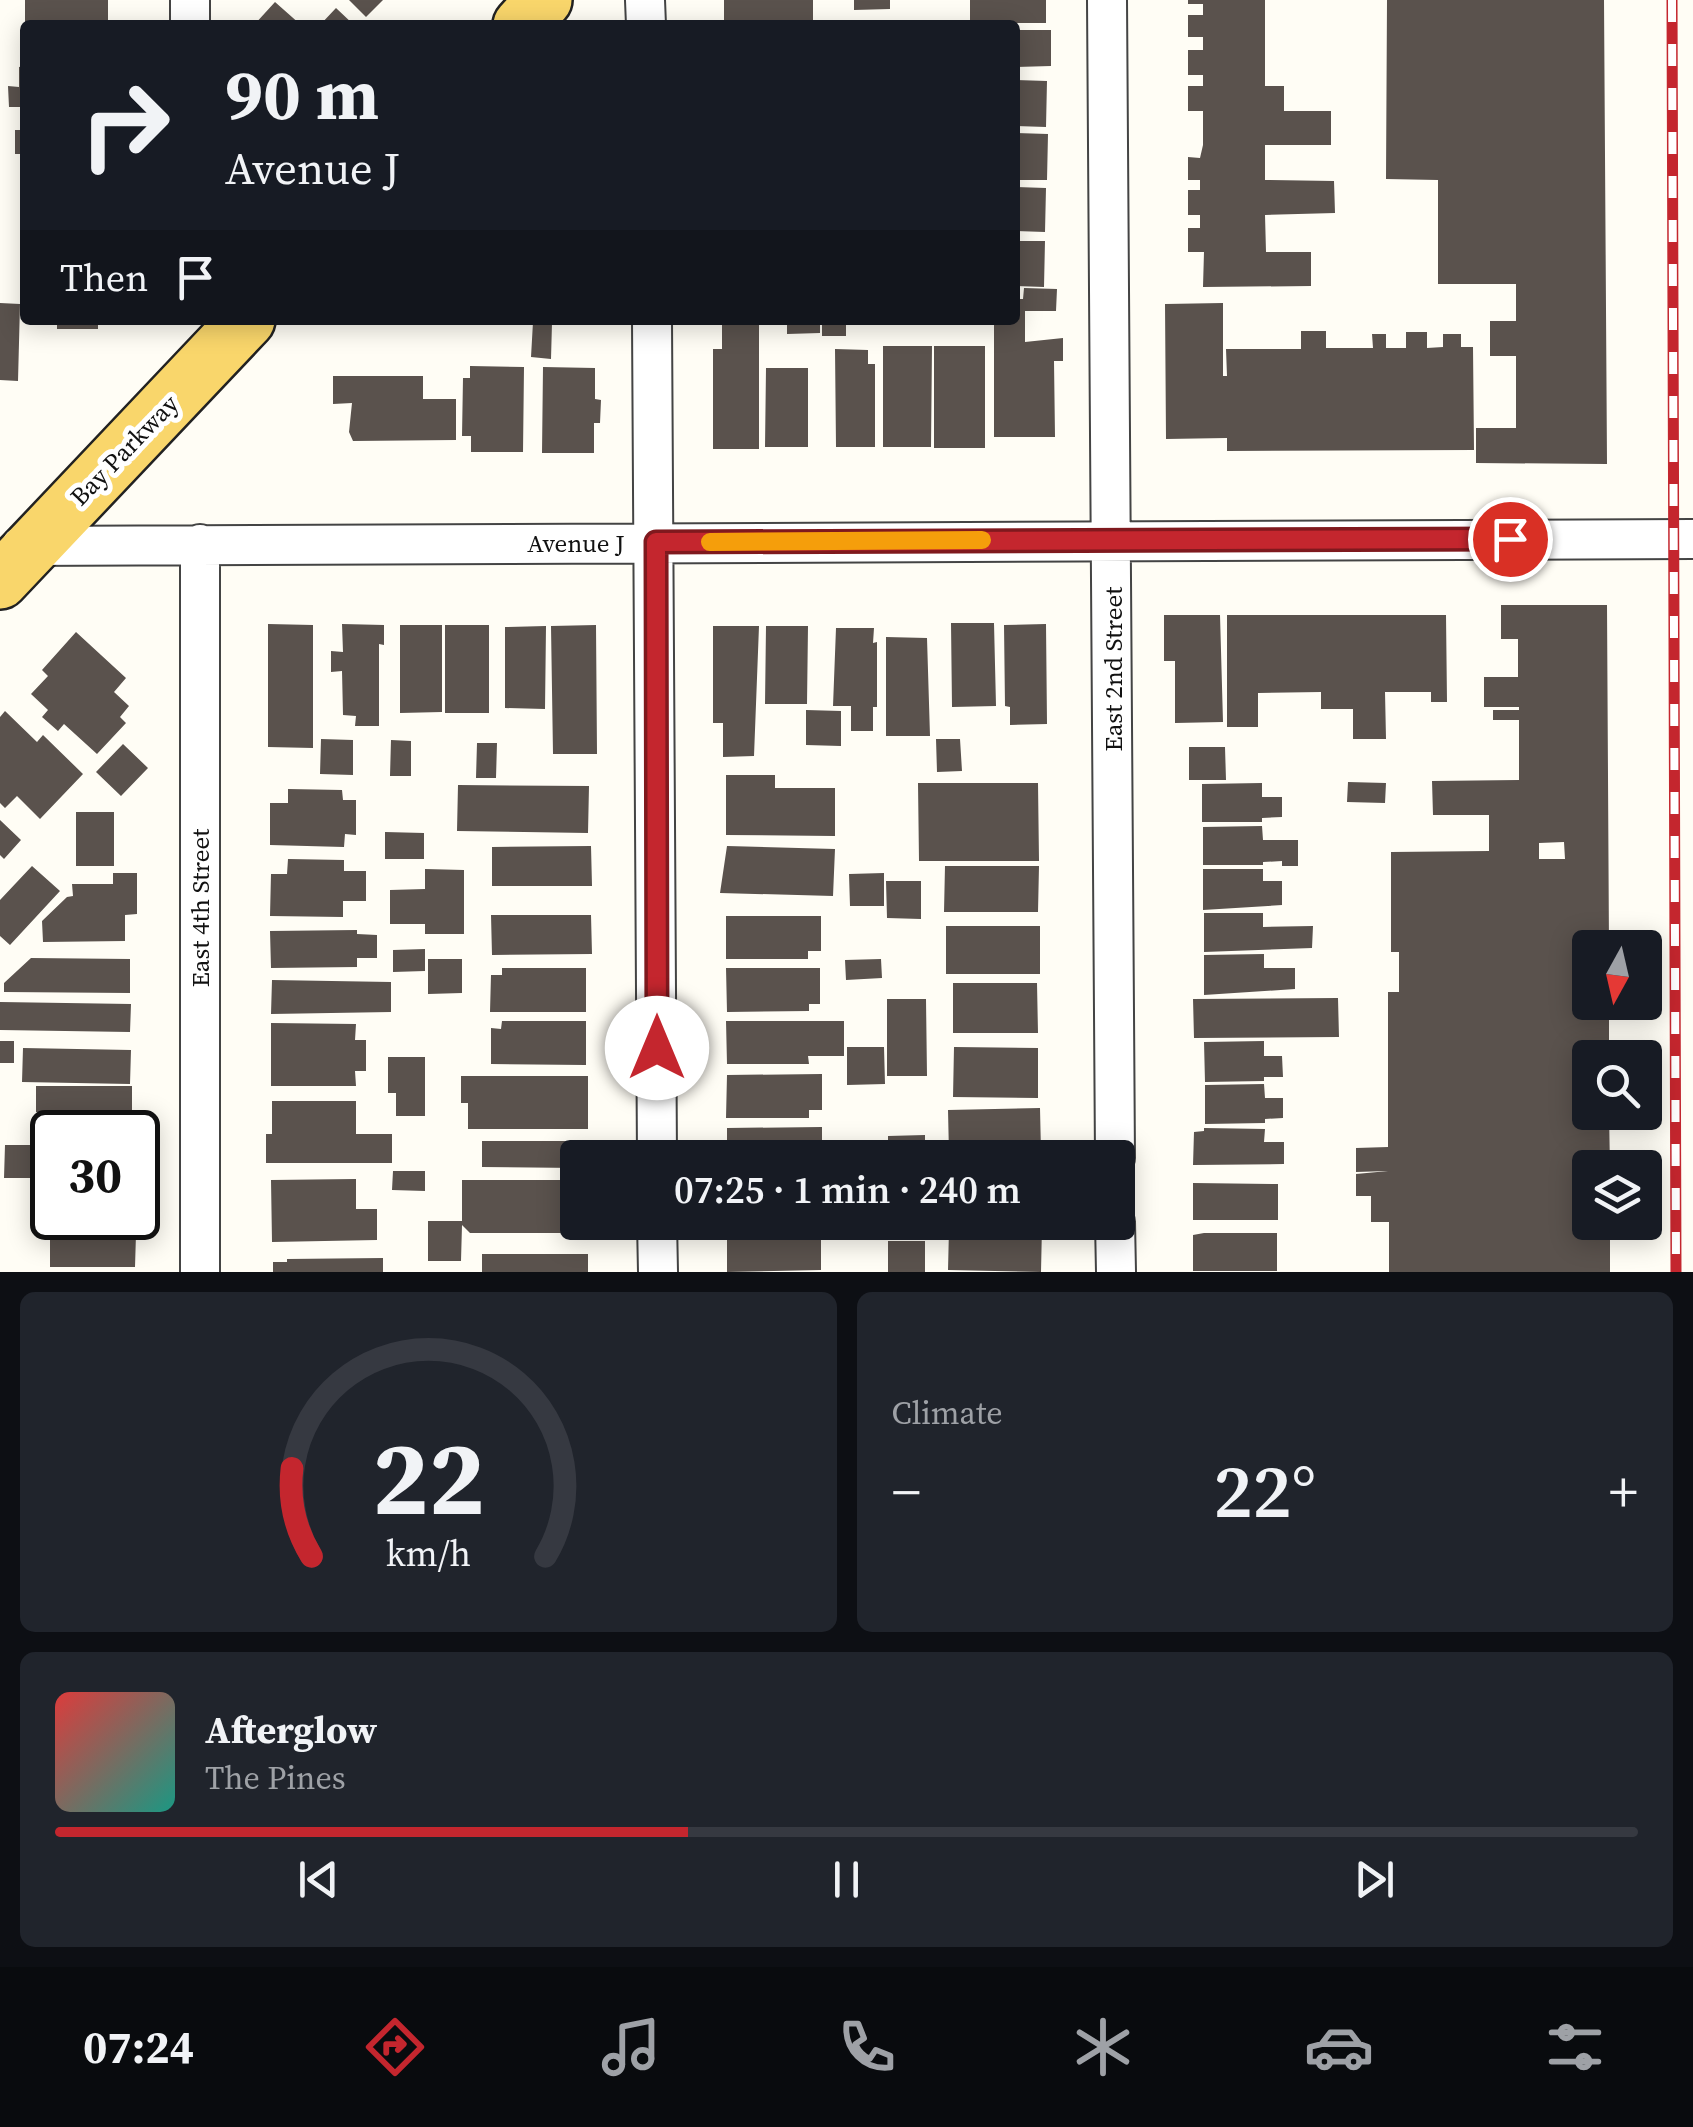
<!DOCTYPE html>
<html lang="en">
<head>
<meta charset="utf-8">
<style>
	:root { --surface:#171b24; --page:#20242c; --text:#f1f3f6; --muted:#9ea1a6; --line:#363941; --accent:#c4262e }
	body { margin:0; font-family:"Source Serif 4",serif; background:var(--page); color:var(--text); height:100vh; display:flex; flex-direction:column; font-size:38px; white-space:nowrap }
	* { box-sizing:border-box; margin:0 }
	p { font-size:32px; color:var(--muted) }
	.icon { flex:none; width:55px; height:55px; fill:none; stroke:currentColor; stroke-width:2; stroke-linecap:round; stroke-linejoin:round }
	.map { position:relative; height:1272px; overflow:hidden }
	.details { display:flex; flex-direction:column; gap:20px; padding:20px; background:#0d0f14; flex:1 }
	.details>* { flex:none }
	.banner { position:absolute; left:20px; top:20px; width:1000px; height:305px; border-radius:10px; box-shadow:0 5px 25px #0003; background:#171b24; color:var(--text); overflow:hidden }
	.needle { width:65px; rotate:188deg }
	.tools { position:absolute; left:1572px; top:930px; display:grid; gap:20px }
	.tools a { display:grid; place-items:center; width:90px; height:90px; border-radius:10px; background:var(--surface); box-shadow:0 5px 25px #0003; font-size:50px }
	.speed { position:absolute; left:30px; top:1110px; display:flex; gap:20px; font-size:50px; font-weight:700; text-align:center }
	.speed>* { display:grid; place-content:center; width:130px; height:130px; border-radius:50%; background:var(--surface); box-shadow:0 5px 25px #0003; line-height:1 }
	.speed .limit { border:5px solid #111; border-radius:15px; background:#fff; color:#111 }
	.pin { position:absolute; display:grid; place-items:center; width:85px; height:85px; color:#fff; margin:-42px; border:5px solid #fff; border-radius:50%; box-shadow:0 2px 10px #0007 }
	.me { position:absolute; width:110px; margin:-55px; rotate:0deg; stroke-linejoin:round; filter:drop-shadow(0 0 8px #0008) }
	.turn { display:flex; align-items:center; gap:35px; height:210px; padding:0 40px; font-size:45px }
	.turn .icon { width:130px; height:130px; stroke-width:2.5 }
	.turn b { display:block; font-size:70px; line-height:85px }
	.then { display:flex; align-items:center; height:95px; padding:0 40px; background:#0003; gap:20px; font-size:38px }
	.big { font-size:75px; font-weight:600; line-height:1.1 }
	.details .card { flex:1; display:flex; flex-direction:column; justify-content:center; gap:15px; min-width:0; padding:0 35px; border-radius:15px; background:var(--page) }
	.details .dial { align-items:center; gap:0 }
	.dial svg { height:260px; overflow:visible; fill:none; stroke:var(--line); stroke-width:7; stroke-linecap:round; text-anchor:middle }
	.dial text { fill:var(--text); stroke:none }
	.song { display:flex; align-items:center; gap:30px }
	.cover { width:120px; height:120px; border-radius:15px; background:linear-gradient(135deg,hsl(0 70% 55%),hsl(170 70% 35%)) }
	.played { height:10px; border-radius:5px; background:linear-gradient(90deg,var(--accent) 40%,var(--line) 40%) }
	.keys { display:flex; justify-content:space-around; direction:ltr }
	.heat { display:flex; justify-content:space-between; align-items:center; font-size:55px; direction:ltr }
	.details .tiles { flex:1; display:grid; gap:20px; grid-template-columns:1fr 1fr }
	.card:last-child { grid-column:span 2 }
	.trip { position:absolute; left:560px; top:1140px; width:575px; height:100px; border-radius:10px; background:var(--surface); box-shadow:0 5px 25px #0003; font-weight:600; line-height:100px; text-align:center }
	.menu { display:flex; height:160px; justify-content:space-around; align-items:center; background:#090b0e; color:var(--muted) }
	.menu .icon { width:70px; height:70px }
	.menu .active { color:var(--accent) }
	.menu b { font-size:45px; color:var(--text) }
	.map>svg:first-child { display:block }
</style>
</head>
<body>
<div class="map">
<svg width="1693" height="1272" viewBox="0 0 1693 1272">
	<rect width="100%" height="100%" fill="#fffdf5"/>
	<path fill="#5a524d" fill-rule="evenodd" d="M 25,0 L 108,0 L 108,25 L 25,25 Z
		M 349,0 L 383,0 L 366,17 Z
		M 724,0 L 813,0 L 813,25 L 724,25 Z
		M 854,0 L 890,0 L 890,9 L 854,10 Z
		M 970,0 L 1046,0 L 1046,23 L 970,23 Z
		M 1188,0 L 1265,0 L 1265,86 L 1284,86 L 1284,111 L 1331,111 L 1331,145 L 1265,145 L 1265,180 L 1334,181 L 1335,213 L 1265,215 L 1266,252 L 1311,252 L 1311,286 L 1203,287 L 1204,252 L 1188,252 L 1188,228 L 1200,228 L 1200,215 L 1188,215 L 1188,190 L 1200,190 L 1200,180 L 1188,180 L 1188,157 L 1200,158 L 1203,145 L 1203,111 L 1188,111 L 1188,86 L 1203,86 L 1203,75 L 1188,75 L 1188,50 L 1203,50 L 1203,37 L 1188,37 L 1188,15 L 1203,15 L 1203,4 L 1188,4 Z
		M 1387,0 L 1604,0 L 1607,464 L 1476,463 L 1476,428 L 1516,428 L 1516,356 L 1490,356 L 1490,321 L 1516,321 L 1516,284 L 1438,284 L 1438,180 L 1386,179 Z
		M 275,2 L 301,25 L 254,25 Z
		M 336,8 L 354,25 L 320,25 Z
		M 1015,30 L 1051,30 L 1051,66 L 1015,67 Z
		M 25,66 L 25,107 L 9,107 L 8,86 L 19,87 L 19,67 Z
		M 1015,80 L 1047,81 L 1046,127 L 1015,126 Z
		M 15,130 L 25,130 L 25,154 L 15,154 Z
		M 1015,133 L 1048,134 L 1047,180 L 1015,180 Z
		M 1015,187 L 1046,188 L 1045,232 L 1015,231 Z
		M 1015,241 L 1045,241 L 1044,287 L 1015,286 Z
		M 1024,288 L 1057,289 L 1056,311 L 1025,311 L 1025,342 L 1063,338 L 1063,361 L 1054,361 L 1055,437 L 994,437 L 994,320 L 1015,320 L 1015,299 L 1023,299 Z
		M 0,303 L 20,304 L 18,381 L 0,380 Z
		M 1223,303 L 1223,376 L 1227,376 L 1226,349 L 1301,349 L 1301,331 L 1326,331 L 1326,348 L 1373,348 L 1372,334 L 1386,334 L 1386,348 L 1406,348 L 1406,332 L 1427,332 L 1427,348 L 1443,347 L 1443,334 L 1461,334 L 1461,347 L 1473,347 L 1474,450 L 1227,451 L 1227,438 L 1166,439 L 1165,304 Z
		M 57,320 L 98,320 L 98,329 L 57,329 Z
		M 787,320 L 820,320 L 820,333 L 787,334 Z
		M 822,320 L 846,320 L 846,336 L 822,336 Z
		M 533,322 L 552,323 L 551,359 L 531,357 Z
		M 722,323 L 759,323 L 759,449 L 713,449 L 713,349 L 722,349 Z
		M 883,346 L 932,346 L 931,447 L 883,447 Z
		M 934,346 L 985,346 L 985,448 L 934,448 Z
		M 835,349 L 868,350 L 868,364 L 875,364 L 875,447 L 836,447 Z
		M 470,366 L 524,367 L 523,452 L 471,452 L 471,436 L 462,436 L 463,378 L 470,378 Z
		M 543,367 L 595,368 L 595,399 L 601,400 L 600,423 L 594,423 L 594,453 L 542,453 Z
		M 766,368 L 808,368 L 808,447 L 765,447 Z
		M 333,376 L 423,376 L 423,399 L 456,399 L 456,440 L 353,441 L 349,432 L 352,403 L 333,404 Z
		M 1501,605 L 1607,605 L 1609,948 L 1590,948 L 1590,1002 L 1609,1002 L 1609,1058 L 1590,1058 L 1590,1112 L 1609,1112 L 1610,1168 L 1590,1168 L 1590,1222 L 1610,1222 L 1610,1272 L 1389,1272 L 1389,1222 L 1371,1222 L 1371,1196 L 1356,1196 L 1356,1174 L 1388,1171 L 1356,1172 L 1356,1148 L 1388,1147 L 1388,992 L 1399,992 L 1399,952 L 1391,952 L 1391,852 L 1489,851 L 1489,815 L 1433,815 L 1432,781 L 1519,780 L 1519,720 L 1493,720 L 1493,710 L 1519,710 L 1519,707 L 1484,707 L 1484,677 L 1518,677 L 1518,639 L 1501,639 ZM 1564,842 L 1565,859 L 1539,859 L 1539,843 Z
		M 1164,615 L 1220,615 L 1223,722 L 1175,723 L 1175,661 L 1164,661 Z
		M 1227,615 L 1446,615 L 1447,702 L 1431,702 L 1431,692 L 1385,692 L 1386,739 L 1353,739 L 1353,709 L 1321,709 L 1321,692 L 1258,693 L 1258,727 L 1227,727 Z
		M 951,623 L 994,623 L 996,706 L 952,707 Z
		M 268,624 L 313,625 L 313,748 L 268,747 Z
		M 342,624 L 384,625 L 384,645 L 379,644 L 379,726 L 355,726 L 356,716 L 343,715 L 342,671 L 331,672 L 331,651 L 343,652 Z
		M 1046,624 L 1047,724 L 1010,725 L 1010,707 L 1005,706 L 1004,625 Z
		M 400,625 L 442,625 L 442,712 L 400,713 Z
		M 445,625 L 489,625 L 489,713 L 445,713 Z
		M 596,625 L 597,754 L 553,754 L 551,626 Z
		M 546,626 L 545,709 L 505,708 L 505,627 Z
		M 713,626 L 759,626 L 754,756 L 723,757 L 723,723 L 713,723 Z
		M 766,626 L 808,626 L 807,704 L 765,704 Z
		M 836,628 L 874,628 L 873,643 L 877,642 L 877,707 L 873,707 L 873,731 L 851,731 L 851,706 L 833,706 Z
		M 76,632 L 126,678 L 114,692 L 129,706 L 120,717 L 126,723 L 97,754 L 64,724 L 58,731 L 42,717 L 48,710 L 31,694 L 48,676 L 42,670 Z
		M 886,637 L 927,638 L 930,736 L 886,736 Z
		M 806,710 L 841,711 L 841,746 L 806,745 Z
		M 5,711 L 37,742 L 43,735 L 83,774 L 40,819 L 17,796 L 5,808 L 0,803 L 0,717 Z
		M 321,739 L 353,740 L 353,775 L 320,774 Z
		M 936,739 L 960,739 L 962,771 L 937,772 Z
		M 391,740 L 411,741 L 411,776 L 390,776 Z
		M 477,743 L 497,743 L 496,778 L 476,778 Z
		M 123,744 L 148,768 L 121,796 L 96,772 Z
		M 1189,747 L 1225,747 L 1226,780 L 1189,780 Z
		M 726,775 L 775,775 L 775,788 L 835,788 L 835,836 L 726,835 Z
		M 1348,782 L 1386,783 L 1385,803 L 1347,802 Z
		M 918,783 L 1038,783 L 1039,861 L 919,861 Z
		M 1262,783 L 1262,797 L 1282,797 L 1282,817 L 1262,818 L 1262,822 L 1202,822 L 1202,784 Z
		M 458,785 L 589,786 L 588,833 L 457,831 Z
		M 288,789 L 342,790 L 343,800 L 356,800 L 356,835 L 345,834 L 344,847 L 270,845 L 270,803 L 288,803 Z
		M 76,812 L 114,812 L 114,866 L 76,866 Z
		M 0,820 L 21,840 L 4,859 L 0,855 Z
		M 1262,826 L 1263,840 L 1298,840 L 1298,866 L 1282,866 L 1282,861 L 1263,862 L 1263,865 L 1203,865 L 1203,827 Z
		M 385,832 L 424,833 L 424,859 L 385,859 Z
		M 591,846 L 592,886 L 492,886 L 492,847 Z
		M 727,846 L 835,849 L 833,896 L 720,893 Z
		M 288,859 L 344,860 L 344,871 L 366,871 L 366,901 L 343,901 L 343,917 L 270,916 L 271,874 L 287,874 Z
		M 32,866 L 60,891 L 10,945 L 0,936 L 0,900 Z
		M 945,866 L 1039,866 L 1038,912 L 944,912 Z
		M 425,869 L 464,870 L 464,934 L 425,934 L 425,924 L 390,924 L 390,890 L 425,889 Z
		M 1203,869 L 1263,869 L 1263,881 L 1282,881 L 1282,905 L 1203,910 Z
		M 113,873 L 137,873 L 137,914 L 125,915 L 125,941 L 43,942 L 42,921 L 67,897 L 73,896 L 72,884 L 113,884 Z
		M 884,873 L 884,906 L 850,906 L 849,874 Z
		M 886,881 L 921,881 L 921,919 L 887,918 Z
		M 1204,913 L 1263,913 L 1263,927 L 1313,926 L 1312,948 L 1204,952 Z
		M 491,915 L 591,915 L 592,954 L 492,955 Z
		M 726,916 L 821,916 L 821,951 L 808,951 L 808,959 L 726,959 Z
		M 946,926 L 1040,926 L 1040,974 L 946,974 Z
		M 357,930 L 357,934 L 377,935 L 377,958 L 357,958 L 357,967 L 271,968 L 270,931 Z
		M 425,949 L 425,971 L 393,972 L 393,950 Z
		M 1264,954 L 1264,968 L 1295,968 L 1295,989 L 1204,995 L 1204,955 Z
		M 31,958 L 130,959 L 130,993 L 4,992 L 4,983 Z
		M 428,959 L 462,959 L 462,993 L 428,994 Z
		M 881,959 L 882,978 L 846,980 L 845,960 Z
		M 502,968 L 586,968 L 586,1012 L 490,1012 L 491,975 L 502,975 Z
		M 726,968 L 820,968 L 820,1004 L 809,1004 L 809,1011 L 727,1012 Z
		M 272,980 L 391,982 L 391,1012 L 271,1014 Z
		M 953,983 L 1037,983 L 1038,1033 L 953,1033 Z
		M 1338,998 L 1339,1037 L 1194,1038 L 1193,999 Z
		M 887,999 L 926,999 L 927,1076 L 887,1076 Z
		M 0,1002 L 131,1004 L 130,1032 L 0,1030 Z
		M 502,1021 L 586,1021 L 586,1065 L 491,1064 L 491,1028 L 501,1029 Z
		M 726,1021 L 844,1021 L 844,1056 L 808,1056 L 809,1064 L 727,1064 Z
		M 271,1023 L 356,1024 L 355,1040 L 366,1040 L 366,1071 L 355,1071 L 356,1086 L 271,1086 Z
		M 0,1041 L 14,1041 L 14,1063 L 0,1063 Z
		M 1264,1041 L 1264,1056 L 1282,1056 L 1283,1077 L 1264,1077 L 1264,1081 L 1205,1082 L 1204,1042 Z
		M 847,1047 L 884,1047 L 885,1084 L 847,1085 Z
		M 954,1047 L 1038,1048 L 1038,1098 L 953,1097 Z
		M 23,1048 L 131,1050 L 130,1084 L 22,1082 Z
		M 388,1057 L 425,1057 L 425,1116 L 396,1116 L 396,1093 L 388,1093 Z
		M 822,1074 L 822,1110 L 809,1110 L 809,1118 L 726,1118 L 727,1075 Z
		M 461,1076 L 588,1076 L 588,1129 L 468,1129 L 468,1103 L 461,1103 Z
		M 1264,1084 L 1265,1098 L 1283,1098 L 1283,1118 L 1265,1119 L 1265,1123 L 1205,1124 L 1205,1085 Z
		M 36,1086 L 132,1086 L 132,1123 L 44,1123 L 44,1112 L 36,1112 Z
		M 272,1101 L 356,1101 L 356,1134 L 392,1134 L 392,1163 L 266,1163 L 266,1134 L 272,1134 Z
		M 1040,1108 L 1041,1153 L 949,1154 L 948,1110 Z
		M 822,1127 L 822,1158 L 727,1158 L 727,1128 Z
		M 1204,1128 L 1265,1129 L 1264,1142 L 1284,1142 L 1284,1164 L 1193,1165 L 1194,1132 L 1204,1131 Z
		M 925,1135 L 925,1158 L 888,1158 L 888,1136 Z
		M 482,1141 L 588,1141 L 588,1158 L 578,1158 L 578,1168 L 482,1167 Z
		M 5,1145 L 52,1145 L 52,1178 L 4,1178 Z
		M 393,1171 L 425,1171 L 425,1191 L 392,1190 Z
		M 356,1179 L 356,1209 L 377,1209 L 377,1240 L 272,1242 L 271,1180 Z
		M 462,1180 L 578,1180 L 578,1222 L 588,1222 L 588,1233 L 470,1233 L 462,1225 L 461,1261 L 428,1261 L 428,1221 L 462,1221 Z
		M 1193,1183 L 1278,1184 L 1278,1220 L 1193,1220 Z
		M 48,1188 L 52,1188 L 52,1218 L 135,1218 L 135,1222 L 48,1221 Z
		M 968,1225 L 1042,1226 L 1041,1272 L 948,1270 L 949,1229 L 967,1230 Z
		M 821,1233 L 821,1270 L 727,1272 L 727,1234 Z
		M 1204,1233 L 1277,1233 L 1277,1271 L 1193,1271 L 1193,1235 Z
		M 50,1234 L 136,1234 L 135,1267 L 50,1267 Z
		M 888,1241 L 925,1241 L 925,1272 L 888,1272 Z
		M 482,1254 L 588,1254 L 588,1272 L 482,1272 Z
		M 383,1258 L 383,1272 L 273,1272 L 273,1262 L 287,1262 L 287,1259 Z"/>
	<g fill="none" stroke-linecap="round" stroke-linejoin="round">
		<defs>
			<path id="minor" d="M 190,0 L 190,25
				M 645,0 L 646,25
				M 1107,0 L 1115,1158
				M 652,320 L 657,1158
				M 21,546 L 1693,539
				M 657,1222 L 658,1272
				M 1115,1222 L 1116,1272
				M 200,1272 L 200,544"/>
			<path id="primary" d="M 521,25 L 544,0
				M 0,581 L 247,320"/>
		</defs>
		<use href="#minor" stroke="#444" stroke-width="42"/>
		<use href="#primary" stroke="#222" stroke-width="60"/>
		<use href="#minor" stroke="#fff" stroke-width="38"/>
		<use href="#primary" stroke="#f9d66b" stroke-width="55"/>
		<defs>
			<path id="rail" d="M 1672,0 L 1676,1272"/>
		</defs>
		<use href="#rail" stroke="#c4262e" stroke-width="11"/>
		<use href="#rail" stroke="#fff" stroke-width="8" stroke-dasharray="22" stroke-linecap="butt"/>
	</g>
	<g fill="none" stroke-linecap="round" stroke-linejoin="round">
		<defs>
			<path id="route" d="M 657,1048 L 656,542 L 1510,539"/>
		</defs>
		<use href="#route" stroke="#7f191e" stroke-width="25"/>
		<use href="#route" stroke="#c4262e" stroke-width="18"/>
		<path stroke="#f59e0b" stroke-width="18" d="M 710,542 L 982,540"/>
	</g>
	<g text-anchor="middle" stroke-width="10" stroke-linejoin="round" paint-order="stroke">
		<g font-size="25" fill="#111" stroke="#fff">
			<text transform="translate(124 450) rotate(-46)" y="9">Bay Parkway</text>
			<text x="576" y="552">Avenue J</text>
			<text transform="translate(1113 669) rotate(-90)" y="9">East 2nd Street</text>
			<text transform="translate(200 908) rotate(-90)" y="9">East 4th Street</text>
		</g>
	</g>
</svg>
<div class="tools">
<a><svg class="needle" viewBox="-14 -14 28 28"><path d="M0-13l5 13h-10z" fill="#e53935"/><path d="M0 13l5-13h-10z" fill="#9ea1a6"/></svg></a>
<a><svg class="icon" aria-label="search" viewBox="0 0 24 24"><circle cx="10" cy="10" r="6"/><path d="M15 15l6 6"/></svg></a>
<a><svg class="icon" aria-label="layers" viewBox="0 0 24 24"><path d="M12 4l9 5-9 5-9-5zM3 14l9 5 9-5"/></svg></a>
</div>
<div class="speed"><div class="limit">30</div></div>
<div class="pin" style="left:1510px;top:539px;background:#d93025"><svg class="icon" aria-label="arrive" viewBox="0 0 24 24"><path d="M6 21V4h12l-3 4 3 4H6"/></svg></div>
<svg class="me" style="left:657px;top:1048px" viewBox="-20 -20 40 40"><circle r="19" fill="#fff"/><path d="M0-13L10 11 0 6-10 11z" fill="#c4262e"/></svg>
<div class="trip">07:25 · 1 min · 240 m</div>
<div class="banner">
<div class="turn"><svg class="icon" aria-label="right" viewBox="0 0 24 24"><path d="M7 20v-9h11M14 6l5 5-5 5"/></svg><div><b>90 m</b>Avenue J</div></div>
<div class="then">Then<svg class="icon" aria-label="arrive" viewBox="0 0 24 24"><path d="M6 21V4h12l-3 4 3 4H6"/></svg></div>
</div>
</div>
<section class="details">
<div class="tiles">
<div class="card dial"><svg viewBox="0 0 100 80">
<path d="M14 69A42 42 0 1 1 86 69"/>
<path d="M14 69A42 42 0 0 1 8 42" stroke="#c4262e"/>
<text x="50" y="56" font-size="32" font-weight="700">22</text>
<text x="50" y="72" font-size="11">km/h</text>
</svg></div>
<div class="card"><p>Climate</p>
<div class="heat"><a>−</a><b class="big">22°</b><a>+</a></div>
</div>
<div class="card">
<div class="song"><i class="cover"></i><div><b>Afterglow</b><p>The Pines</p></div></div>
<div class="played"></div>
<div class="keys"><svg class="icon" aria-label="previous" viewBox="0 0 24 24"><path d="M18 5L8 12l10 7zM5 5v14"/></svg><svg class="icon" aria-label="pause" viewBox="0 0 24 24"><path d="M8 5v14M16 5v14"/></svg><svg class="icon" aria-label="next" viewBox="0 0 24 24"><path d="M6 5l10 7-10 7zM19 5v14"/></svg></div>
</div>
</div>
</section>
<nav class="menu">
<b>07:24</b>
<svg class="icon active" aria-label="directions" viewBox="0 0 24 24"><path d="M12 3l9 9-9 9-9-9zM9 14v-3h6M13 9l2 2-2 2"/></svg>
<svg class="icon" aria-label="music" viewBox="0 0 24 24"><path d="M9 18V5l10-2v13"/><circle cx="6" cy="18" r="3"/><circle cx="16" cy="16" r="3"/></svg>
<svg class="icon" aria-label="phone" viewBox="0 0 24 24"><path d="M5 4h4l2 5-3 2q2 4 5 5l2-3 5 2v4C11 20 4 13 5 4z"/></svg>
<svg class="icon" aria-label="climate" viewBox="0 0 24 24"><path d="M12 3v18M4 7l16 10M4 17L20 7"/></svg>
<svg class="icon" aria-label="car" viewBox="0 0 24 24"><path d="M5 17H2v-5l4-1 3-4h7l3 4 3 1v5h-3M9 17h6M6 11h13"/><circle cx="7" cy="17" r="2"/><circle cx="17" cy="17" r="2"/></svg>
<svg class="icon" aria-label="filters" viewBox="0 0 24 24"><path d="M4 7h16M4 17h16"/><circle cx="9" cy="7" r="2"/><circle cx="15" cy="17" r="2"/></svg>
</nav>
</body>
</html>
